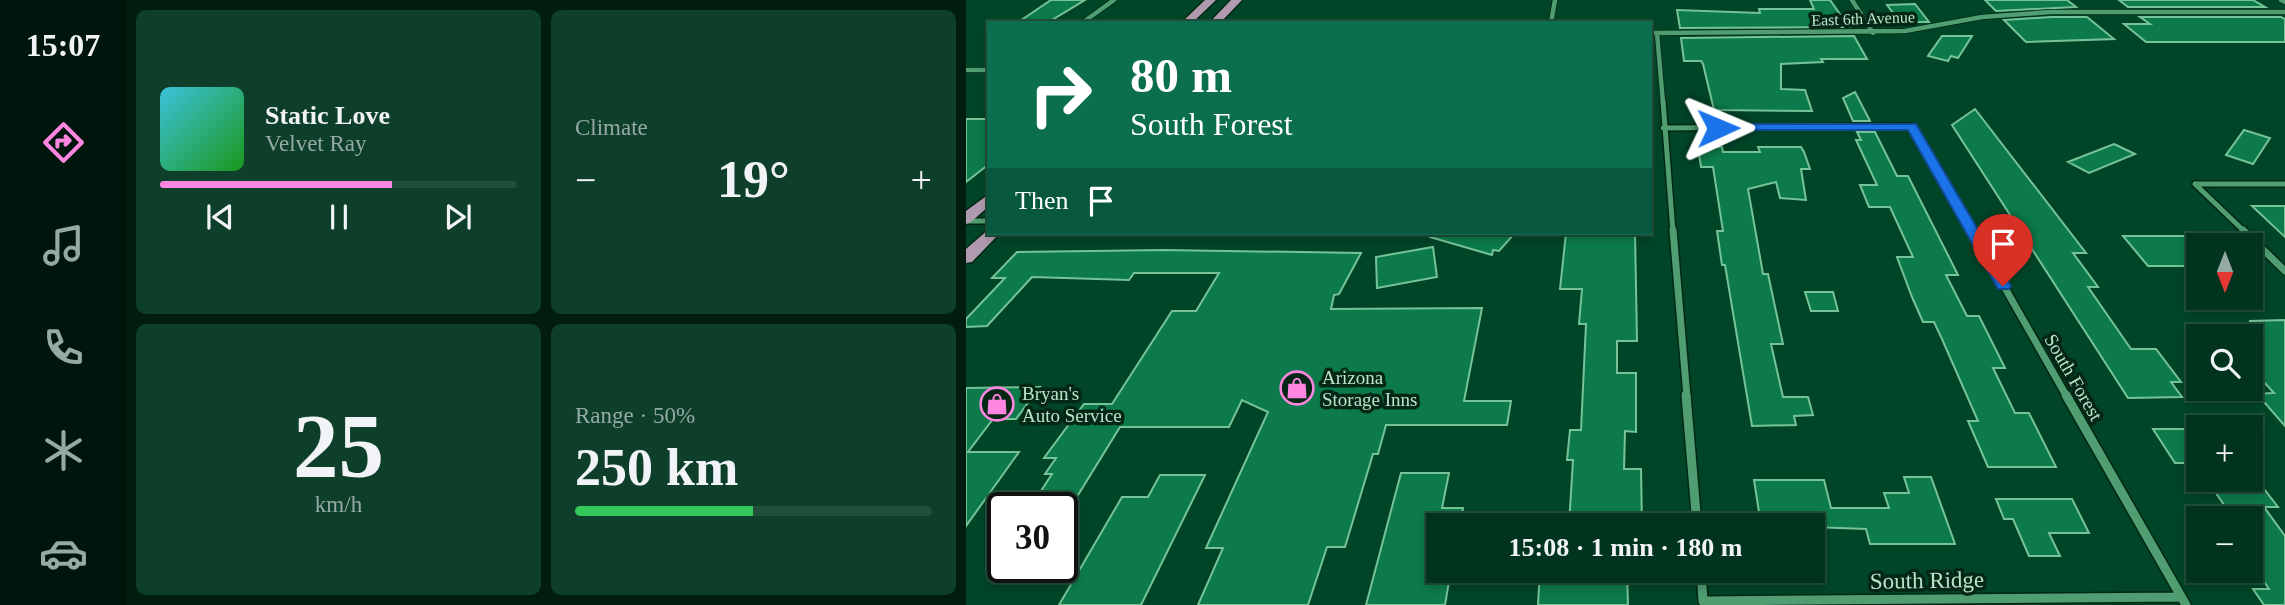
<!DOCTYPE html>
<html lang="en">
<head>
<meta charset="utf-8">
<style>
	:root { --surface:#00341e; --page:#0e3f2b; --text:#f1f3f6; --muted:#95aaa4; --line:#224f3c; --accent:#fe85e0 }
	body { margin:0; font-family:Georgia,serif; background:var(--page); color:var(--text); height:100vh; display:flex; flex-direction:column; font-size:26px; white-space:nowrap }
	* { box-sizing:border-box; margin:0 }
	p { font-size:23px; color:var(--muted) }
	.icon { flex:none; width:38px; height:38px; fill:none; stroke:currentColor; stroke-width:2; stroke-linecap:round; stroke-linejoin:round }
	.map { position:relative; flex:1; overflow:hidden }
	.sheet { display:flex; flex-direction:column; gap:10px; padding:10px; background:#001d10; width:840px }
	.sheet>* { flex:none }
	.banner { position:absolute; left:21px; top:21px; width:665px; height:214px; border-radius:0px; box-shadow:0 4px 10px #0003,0 0 0 2px var(--line); background:#0b6e4f; color:#fff; overflow:hidden }
	.needle { width:46px; rotate:180deg }
	.fabs { position:absolute; left:1220px; top:233px; display:grid; gap:14px }
	.fabs a { display:grid; place-items:center; width:77px; height:77px; border-radius:0px; background:var(--surface); box-shadow:0 4px 10px #0003,0 0 0 2px var(--line); font-size:35px }
	.speed { position:absolute; left:21px; top:492px; display:flex; gap:14px; font-size:35px; font-weight:700; text-align:center }
	.speed>* { display:grid; place-content:center; width:91px; height:91px; border-radius:50%; background:var(--surface); box-shadow:0 4px 10px #0003,0 0 0 2px var(--line); line-height:1 }
	.speed .limit { border:4px solid #111; border-radius:10px; background:#fff; color:#111 }
	.pin { position:absolute; display:grid; place-items:center; width:60px; height:60px; color:#fff; margin:-72px -30px; border-radius:50% 50% 50% 0; rotate:-45deg; box-shadow:0 0 7px #0007 }
	.pin .icon { rotate:45deg }
	.me { position:absolute; width:77px; margin:-38px; rotate:89deg; stroke-linejoin:round; filter:drop-shadow(0 0 5px #0008) }
	.turn { display:flex; align-items:center; gap:24px; height:147px; padding:0 28px; font-size:32px }
	.turn .icon { width:91px; height:91px; stroke-width:2.5 }
	.turn b { display:block; font-size:49px; line-height:60px }
	.then { display:flex; align-items:center; height:66px; padding:0 28px; background:#0003; gap:14px; font-size:26px }
	.big { font-size:52px; font-weight:600; line-height:1.1 }
	.sheet .widget { flex:1; display:flex; flex-direction:column; justify-content:center; gap:10px; min-width:0; padding:0 24px; border-radius:10px; background:var(--page) }
	.sheet .dial { align-items:center; gap:0 }
	.dial b { font-size:91px; line-height:1 }
	.song { display:flex; align-items:center; gap:21px }
	.cover { width:84px; height:84px; border-radius:10px; background:linear-gradient(135deg,hsl(190 70% 55%),hsl(120 70% 35%)) }
	.played { height:7px; border-radius:4px; background:linear-gradient(90deg,var(--accent) 65%,var(--line) 65%) }
	.keys { display:flex; justify-content:space-around; direction:ltr }
	.heat { display:flex; justify-content:space-between; align-items:center; font-size:38px; direction:ltr }
	.charge { height:10px; border-radius:5px; background:linear-gradient(90deg,#34c759 50%,var(--line) 0) }
	.sheet .tiles { flex:1; display:grid; gap:10px; grid-template-columns:repeat(2,1fr) }
	.trip { position:absolute; left:460px; top:513px; width:399px; height:70px; border-radius:0px; background:var(--surface); box-shadow:0 4px 10px #0003,0 0 0 2px var(--line); font-weight:600; line-height:70px; text-align:center }
	main { display:flex; flex:1; min-height:0 }
	.menu { display:flex; flex-direction:column; width:126px; justify-content:space-around; align-items:center; background:#00150c; color:var(--muted) }
	.menu .icon { width:49px; height:49px }
	.menu .selected { color:var(--accent) }
	.menu b { font-size:32px; color:var(--text) }
	.map>svg:first-child { display:block }
</style>
</head>
<body>
<main>
<nav class="menu">
<b>15:07</b>
<svg class="icon selected" aria-label="directions" viewBox="0 0 24 24"><path d="M12 3l9 9-9 9-9-9zM9 14v-3h6M13 9l2 2-2 2"/></svg>
<svg class="icon" aria-label="music" viewBox="0 0 24 24"><path d="M9 18V5l10-2v13"/><circle cx="6" cy="18" r="3"/><circle cx="16" cy="16" r="3"/></svg>
<svg class="icon" aria-label="phone" viewBox="0 0 24 24"><path d="M5 4h4l2 5-3 2q2 4 5 5l2-3 5 2v4C11 20 4 13 5 4z"/></svg>
<svg class="icon" aria-label="climate" viewBox="0 0 24 24"><path d="M12 3v18M4 7l16 10M4 17L20 7"/></svg>
<svg class="icon" aria-label="car" viewBox="0 0 24 24"><path d="M5 17H2v-5l4-1 3-4h7l3 4 3 1v5h-3M9 17h6M6 11h13"/><circle cx="7" cy="17" r="2"/><circle cx="17" cy="17" r="2"/></svg>
</nav>
<section class="sheet">
<div class="tiles">
<div class="widget">
<div class="song"><i class="cover"></i><div><b>Static Love</b><p>Velvet Ray</p></div></div>
<div class="played"></div>
<div class="keys"><svg class="icon" aria-label="previous" viewBox="0 0 24 24"><path d="M18 5L8 12l10 7zM5 5v14"/></svg><svg class="icon" aria-label="pause" viewBox="0 0 24 24"><path d="M8 5v14M16 5v14"/></svg><svg class="icon" aria-label="next" viewBox="0 0 24 24"><path d="M6 5l10 7-10 7zM19 5v14"/></svg></div>
</div>
<div class="widget"><p>Climate</p>
<div class="heat"><a>−</a><b class="big">19°</b><a>+</a></div>
</div>
<div class="widget dial"><b>25</b><p>km/h</p></div>
<div class="widget"><p>Range · 50%</p><b class="big">250 km</b><div class="charge"></div></div>
</div>
</section>
<div class="map">
<svg width="1319" height="605" viewBox="0 0 1319 605">
	<rect width="100%" height="100%" fill="#004528"/>
	<path fill="#0c7a4b" stroke="#75c396" stroke-width="2" d="M 85,0 L 119,0 L 81,23 L 51,23 Z
		M 844,0 L 864,0 L 883,27 L 714,28 L 711,10 L 794,13 L 793,9 L 848,9 Z
		M 1019,0 L 1101,0 L 1110,7 L 1030,11 Z
		M 1153,0 L 1287,0 L 1299,7 L 1162,7 Z
		M 949,4 L 963,22 L 934,22 L 921,5 Z
		M 1085,17 L 1121,17 L 1148,39 L 1060,42 L 1038,20 Z
		M 1174,17 L 1315,17 L 1319,19 L 1319,42 L 1180,42 L 1158,24 L 1184,24 Z
		M 888,36 L 901,59 L 855,59 L 857,62 L 815,64 L 815,89 L 839,90 L 846,111 L 748,110 L 737,64 L 735,61 L 718,61 L 715,38 Z
		M 976,36 L 1006,36 L 992,58 L 985,56 L 982,61 L 962,56 Z
		M 889,92 L 904,121 L 887,121 L 877,98 Z
		M 1009,109 L 1120,253 L 1107,253 L 1132,287 L 1122,287 L 1165,349 L 1190,349 L 1215,382 L 1205,382 L 1216,397 L 1162,398 L 986,125 Z
		M 0,119 L 23,119 L 23,164 L 0,182 Z
		M 1278,130 L 1304,138 L 1287,164 L 1260,155 Z
		M 891,132 L 909,132 L 931,176 L 942,176 L 992,275 L 980,275 L 1001,316 L 1013,316 L 1039,368 L 1027,368 L 1049,413 L 1063,413 L 1090,467 L 1022,467 L 1002,421 L 1012,421 L 976,339 L 968,322 L 957,322 L 946,297 L 931,257 L 947,257 L 924,207 L 903,207 L 894,185 L 911,185 L 890,140 L 895,140 Z
		M 1148,144 L 1169,154 L 1123,173 L 1102,162 Z
		M 732,147 L 756,147 L 757,152 L 794,152 L 792,147 L 835,147 L 838,152 L 844,169 L 835,169 L 840,200 L 814,198 L 810,182 L 782,189 L 797,274 L 802,274 L 817,344 L 805,344 L 817,397 L 842,397 L 847,415 L 828,416 L 830,425 L 786,426 L 759,265 L 756,265 L 751,231 L 757,231 L 747,167 L 735,167 Z
		M 1286,206 L 1319,206 L 1319,237 Z
		M 465,233 L 549,233 L 533,251 L 527,250 L 526,255 L 464,237 Z
		M 600,233 L 669,233 L 671,341 L 651,341 L 651,373 L 670,373 L 670,432 L 659,431 L 658,469 L 675,469 L 676,525 L 603,525 L 607,460 L 601,460 L 604,430 L 615,430 L 620,324 L 613,324 L 616,289 L 594,289 Z
		M 1157,236 L 1232,236 L 1232,266 L 1182,266 Z
		M 467,247 L 471,277 L 411,288 L 410,257 Z
		M 198,250 L 395,253 L 373,294 L 368,295 L 365,309 L 516,308 L 498,401 L 545,401 L 541,425 L 420,425 L 412,454 L 407,454 L 379,547 L 361,547 L 342,605 L 232,605 L 257,548 L 240,548 L 302,412 L 276,400 L 263,427 L 154,427 L 104,508 L 71,508 L 82,491 L 75,491 L 86,474 L 79,474 L 90,458 L 78,458 L 118,404 L 146,404 L 206,311 L 230,311 L 253,273 L 168,273 L 163,280 L 66,277 L 21,326 L 0,327 L 0,319 L 39,278 L 26,278 L 51,252 Z
		M 839,292 L 867,292 L 872,311 L 845,311 Z
		M 1319,320 L 1319,426 L 1291,394 L 1308,393 L 1284,367 L 1284,321 Z
		M 74,387 L 50,419 L 27,419 L 2,452 L 53,452 L 0,526 L 0,388 Z
		M 1187,429 L 1232,429 L 1232,463 L 1209,463 Z
		M 435,473 L 483,473 L 476,508 L 497,508 L 494,525 L 472,525 L 472,570 L 485,570 L 479,605 L 400,605 Z
		M 194,475 L 239,475 L 175,605 L 93,605 L 156,497 L 182,497 Z
		M 938,477 L 965,477 L 989,544 L 904,544 L 900,529 L 795,525 L 788,480 L 858,480 L 865,508 L 923,508 L 918,493 L 943,493 Z
		M 1241,480 L 1291,480 L 1312,507 L 1298,507 L 1319,536 L 1319,605 L 1298,605 L 1287,589 L 1303,589 L 1284,561 L 1284,518 L 1267,518 Z
		M 1030,499 L 1106,499 L 1123,533 L 1083,533 L 1094,556 L 1063,556 L 1047,519 L 1038,519 Z
		M 574,570 L 661,570 L 662,605 L 572,605 Z"/>
	<g fill="none" stroke-linecap="round" stroke-linejoin="round">
		<defs>
			<path id="minor-far3" d="M 886,0 L 907,33
				M 1315,0 L 1319,2
				M 116,23 L 148,0
				M 585,23 L 589,0
				M 684,33 L 939,31 L 1016,17 L 1085,12 L 1319,12
				M 691,33 L 697,103
				M 0,70 L 23,70"/>
			<path id="minor-far2" d="M 697,101 L 707,232
				M 697,128 L 946,126 L 1007,232
				M 1229,184 L 1279,232
				M 1230,184 L 1319,184
				M 0,221 L 23,221"/>
			<path id="minor-far1" d="M 707,230 L 721,397
				M 1006,230 L 1101,397
				M 1277,230 L 1319,271"/>
			<path id="minor" d="M 720,395 L 731,525
				M 1100,395 L 1220,605
				M 735,570 L 737,601 L 1215,597"/>
			<path id="primary" d="M 239,0 L 250,0 L 226,23 L 215,23 Z
				M 265,0 L 276,0 L 254,23 L 243,23 Z
				M 23,194 L 23,206 L 5,222 L 0,224 L 0,211 Z
				M 23,229 L 23,233 L 34,233 L 6,262 L 0,263 L 0,249 Z"/>
		</defs>
		<use href="#minor-far3" stroke="#002814" stroke-width="6"/>
		<use href="#minor-far2" stroke="#002814" stroke-width="8"/>
		<use href="#minor-far1" stroke="#002814" stroke-width="10"/>
		<use href="#minor" stroke="#002814" stroke-width="12"/>
		<use href="#primary" stroke="#002814" stroke-width="3"/>
		<use href="#minor-far3" stroke="#509d72" stroke-width="4.5"/>
		<use href="#minor-far2" stroke="#509d72" stroke-width="5"/>
		<use href="#minor-far1" stroke="#509d72" stroke-width="7"/>
		<use href="#minor" stroke="#509d72" stroke-width="9"/>
		<use href="#primary" fill="#b09aaf" fill-rule="evenodd"/>
	</g>
	<path fill="#1a73e8" stroke="#114b97" stroke-width="2" d="M 752,124 L 950,124 L 1045,286 L 1043,289 L 1032,289 L 942,130 L 748,130 L 746,128 Z"/>
	<defs>
		<symbol id="shop-ring" viewBox="-11 -11 22 22"><circle r="9.5" fill="#052716" stroke="#fe85e0" stroke-width="1.5"/><path d="M-5-2.5h2.3a2.7 3.5 0 0 1 5.4 0H5L5.5 6h-11ZM-1.5-2.5h3a1.5 2.3 0 0 0-3 0Z" fill="#fe85e0"/></symbol>
	</defs>
	<g fill-rule="evenodd">
		<use href="#shop-ring" x="312" y="369" width="38" height="38"/>
		<use href="#shop-ring" x="12" y="385" width="38" height="38"/>
	</g>
	<g text-anchor="middle" stroke-width="7" stroke-linejoin="round" paint-order="stroke">
		<g font-size="16" fill="#bce2ca" stroke="#052716">
			<text transform="translate(897 18) rotate(-2)" y="6">East 6th Avenue</text>
		</g>
		<g font-size="19" fill="#bce2ca" stroke="#052716" text-anchor="start">
			<text x="356" y="384">Arizona<tspan x="356" dy="22">Storage Inns</tspan></text>
			<text x="56" y="400">Bryan's<tspan x="56" dy="22">Auto Service</tspan></text>
		</g>
		<g font-size="19" fill="#bce2ca" stroke="#052716">
			<text transform="translate(1108 377) rotate(60)" y="7">South Forest</text>
		</g>
		<g font-size="23" fill="#bce2ca" stroke="#052716">
			<text transform="translate(961 580) rotate(-1)" y="8">South Ridge</text>
		</g>
	</g>
</svg>
<div class="fabs">
<a><svg class="needle" viewBox="-14 -14 28 28"><path d="M0-13l5 13h-10z" fill="#e53935"/><path d="M0 13l5-13h-10z" fill="#95aaa4"/></svg></a>
<a><svg class="icon" aria-label="search" viewBox="0 0 24 24"><circle cx="10" cy="10" r="6"/><path d="M15 15l6 6"/></svg></a>
<a>+</a>
<a>−</a>
</div>
<div class="speed"><div class="limit">30</div></div>
<div class="pin" style="left:1037px;top:286px;background:#d93025"><svg class="icon" aria-label="arrive" viewBox="0 0 24 24"><path d="M6 21V4h12l-3 4 3 4H6"/></svg></div>
<svg class="me" style="left:752px;top:128px" viewBox="-20 -20 40 40"><path d="M0-17L14 15 0 8-14 15z" fill="#1a73e8" stroke="#fff" stroke-width="4"/></svg>
<div class="trip">15:08 · 1 min · 180 m</div>
<div class="banner">
<div class="turn"><svg class="icon" aria-label="right" viewBox="0 0 24 24"><path d="M7 20v-9h11M14 6l5 5-5 5"/></svg><div><b>80 m</b>South Forest</div></div>
<div class="then">Then<svg class="icon" aria-label="arrive" viewBox="0 0 24 24"><path d="M6 21V4h12l-3 4 3 4H6"/></svg></div>
</div>
</div>
</main>
</body>
</html>
